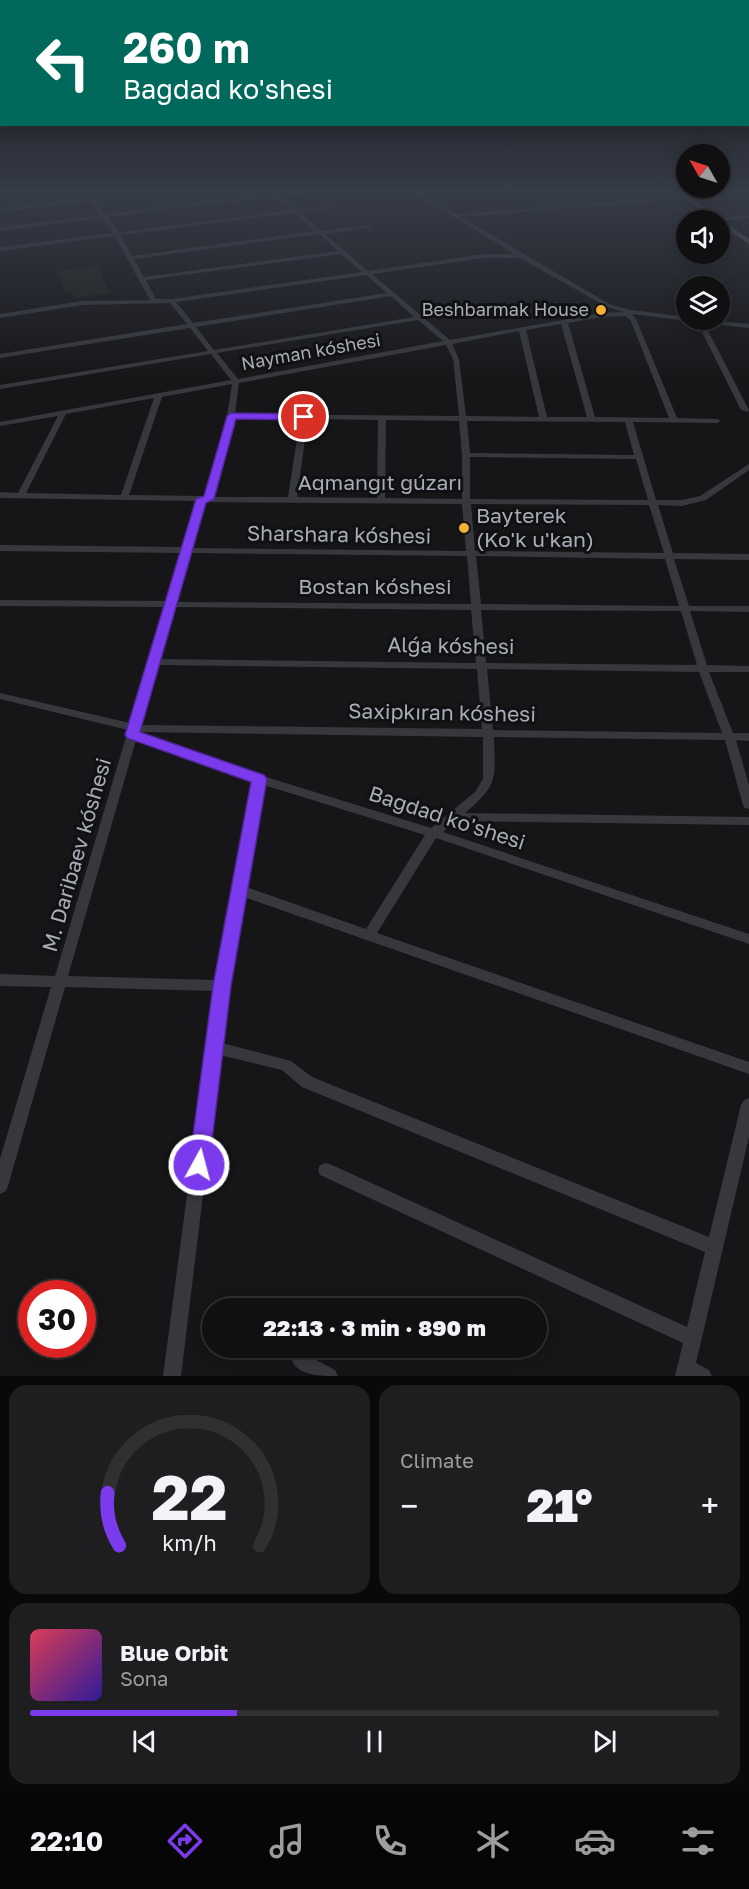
<!DOCTYPE html>
<html lang="en">
<head>
<meta charset="utf-8">
<style>
	:root { --surface:#101012; --page:#1e1e20; --text:#f1f3f6; --muted:#9c9d9f; --line:#303032; --accent:#7c3aed }
	body { margin:0; font-family:"Golos Text",sans-serif; background:var(--page); color:var(--text); height:100vh; display:flex; flex-direction:column; font-size:22px; white-space:nowrap }
	* { box-sizing:border-box; margin:0 }
	p { font-size:20px; color:var(--muted) }
	.icon { flex:none; width:33px; height:33px; fill:none; stroke:currentColor; stroke-width:2; stroke-linecap:round; stroke-linejoin:round }
	.map { position:relative; height:1376px; overflow:hidden }
	.panel { display:flex; flex-direction:column; gap:9px; padding:9px; background:#09090a; flex:1 }
	.panel>* { flex:none }
	.hud { position:absolute; left:0px; top:0px; width:750px; height:126px; box-shadow:0 3px 15px #0003,0 0 0 2px var(--line); background:#00695c; color:#fff; overflow:hidden }
	.needle { width:39px; rotate:309deg }
	.buttons { position:absolute; left:676px; top:144px; display:grid; gap:12px }
	.buttons a { display:grid; place-items:center; width:54px; height:54px; border-radius:50%; background:var(--surface); box-shadow:0 3px 15px #0003,0 0 0 2px var(--line); font-size:30px }
	.speed { position:absolute; left:18px; top:1280px; display:flex; gap:12px; font-size:30px; font-weight:700; text-align:center }
	.speed>* { display:grid; place-content:center; width:78px; height:78px; border-radius:50%; background:var(--surface); box-shadow:0 3px 15px #0003,0 0 0 2px var(--line); line-height:1 }
	.speed .limit { border:9px solid #d22; background:#fff; color:#111 }
	.pin { position:absolute; display:grid; place-items:center; width:51px; height:51px; color:#fff; margin:-26px; border:3px solid #fff; border-radius:50%; box-shadow:0 2px 6px #0007 }
	.me { position:absolute; width:66px; margin:-33px; rotate:7deg; stroke-linejoin:round; filter:drop-shadow(0 0 4px #0008) }
	.turn { display:flex; align-items:center; gap:21px; height:126px; padding:0 24px; font-size:27px }
	.turn .icon { width:78px; height:78px; stroke-width:2.5 }
	.turn b { display:block; font-size:42px; line-height:51px }
	.big { font-size:45px; font-weight:800; line-height:1.1 }
	.panel .card { flex:1; display:flex; flex-direction:column; justify-content:center; gap:9px; min-width:0; padding:0 21px; border-radius:18px; background:var(--page) }
	.panel .dial { align-items:center; gap:0 }
	.dial svg { height:156px; overflow:visible; fill:none; stroke:var(--line); stroke-width:7; stroke-linecap:round; text-anchor:middle }
	.dial text { fill:var(--text); stroke:none }
	.song { display:flex; align-items:center; gap:18px }
	.cover { width:72px; height:72px; border-radius:9px; background:linear-gradient(135deg,hsl(350 70% 55%),hsl(250 70% 35%)) }
	.played { height:6px; border-radius:3px; background:linear-gradient(90deg,var(--accent) 30%,var(--line) 30%) }
	.keys { display:flex; justify-content:space-around; direction:ltr }
	.heat { display:flex; justify-content:space-between; align-items:center; font-size:33px; direction:ltr }
	.panel .tiles { flex:1; display:grid; gap:9px; grid-template-columns:1fr 1fr }
	.card:last-child { grid-column:span 2 }
	.trip { position:absolute; left:202px; top:1298px; width:345px; height:60px; border-radius:30px; background:var(--surface); box-shadow:0 3px 15px #0003,0 0 0 2px var(--line); font-weight:800; line-height:60px; text-align:center }
	.tabs { display:flex; height:96px; justify-content:space-around; align-items:center; background:#060607; color:var(--muted) }
	.tabs .icon { width:42px; height:42px }
	.tabs .selected { color:var(--accent) }
	.tabs b { font-size:27px; color:var(--text) }
	.map>svg:first-child { display:block }
</style>
</head>
<body>
<div class="map">
<svg width="749" height="1376" viewBox="0 0 749 1376">
	<rect width="100%" height="100%" fill="#161618"/>
	<path fill="#1c231d" d="M 97,266 L 111,293 L 74,298 L 72,293 L 66,293 L 56,271 Z"/>
	<g fill="none" stroke-linecap="round" stroke-linejoin="round">
		<path fill="#37383d" fill-rule="evenodd" d="M 0,189 L 23,189 L 0,192 Z
			M 82,189 L 86,189 L 105,214 L 275,192 L 324,189 L 322,191 L 280,196 L 296,210 L 331,206 L 329,209 L 300,212 L 321,231 L 370,225 L 370,227 L 368,228 L 325,234 L 368,271 L 484,254 L 514,254 L 409,189 L 414,189 L 456,214 L 688,196 L 690,199 L 749,193 L 749,197 L 691,202 L 689,199 L 461,217 L 611,305 L 631,310 L 687,317 L 687,320 L 690,320 L 687,321 L 632,314 L 637,321 L 677,418 L 717,419 L 721,421 L 717,423 L 633,422 L 656,500 L 682,500 L 700,496 L 749,464 L 749,470 L 706,500 L 682,506 L 658,505 L 673,553 L 749,554 L 749,560 L 674,559 L 689,606 L 749,606 L 749,612 L 690,611 L 707,665 L 749,666 L 749,672 L 709,672 L 733,733 L 749,733 L 749,741 L 736,740 L 749,785 L 749,809 L 745,808 L 743,805 L 725,740 L 494,737 C 495,779 499,784 465,813 L 749,817 L 749,825 L 455,821 L 443,832 L 749,934 L 749,944 L 436,838 L 377,933 L 749,1062 L 749,1074 L 244,897 L 229,986 L 222,1043 L 291,1061 L 312,1077 L 709,1237 L 741,1105 L 744,1100 L 749,1098 L 749,1137 L 696,1363 L 709,1370 L 712,1376 L 675,1376 L 683,1343 L 320,1175 L 318,1170 L 320,1165 L 326,1163 L 332,1165 L 687,1327 L 705,1252 L 302,1087 L 282,1070 L 220,1055 L 181,1376 L 163,1376 L 214,991 L 65,987 L 8,1186 L 6,1191 L 0,1194 L 0,1159 L 51,987 L 0,986 L 0,974 L 55,976 L 128,730 L 0,699 L 0,693 L 130,723 L 165,607 L 0,606 L 0,600 L 166,601 L 181,553 L 0,551 L 0,545 L 182,547 L 196,501 L 0,498 L 0,492 L 18,493 L 58,416 L 0,426 L 0,422 L 231,380 L 211,354 L 0,389 L 0,385 L 208,351 L 190,328 L 0,358 L 0,354 L 187,324 L 170,303 L 82,305 L 0,318 L 0,314 L 82,301 L 150,300 L 115,236 L 0,251 L 0,247 L 113,233 L 102,218 L 0,231 L 0,227 L 100,215 L 90,201 L 0,212 L 0,208 L 88,198 ZM 275,196 L 291,210 L 119,232 L 107,217 ZM 294,213 L 315,231 L 132,256 L 121,235 ZM 319,234 L 338,251 L 144,277 L 134,259 ZM 341,254 L 362,272 L 172,299 L 156,299 L 146,280 ZM 484,258 L 520,258 L 607,307 L 624,312 L 602,313 L 450,340 L 372,274 ZM 366,275 L 387,293 L 193,323 L 176,302 ZM 391,296 L 414,317 L 214,350 L 196,327 ZM 626,316 L 631,321 L 669,418 L 595,417 L 568,323 L 602,317 ZM 418,320 L 443,341 L 238,379 L 217,353 ZM 561,324 L 587,417 L 547,417 L 526,330 ZM 519,331 L 539,417 L 466,416 L 459,359 L 452,344 ZM 446,345 L 453,359 L 459,416 L 235,414 L 239,383 ZM 232,384 L 227,416 L 204,496 L 129,495 L 162,397 ZM 154,398 L 121,495 L 26,493 L 66,414 ZM 234,418 L 300,419 L 288,497 L 213,497 ZM 308,419 L 378,420 L 377,498 L 297,497 ZM 386,420 L 459,421 L 462,455 L 462,499 L 385,498 ZM 467,421 L 625,422 L 634,455 L 470,453 ZM 470,457 L 636,459 L 648,500 L 470,499 ZM 204,502 L 462,504 L 466,551 L 191,548 ZM 471,504 L 649,505 L 664,553 L 475,551 ZM 190,553 L 467,556 L 471,604 L 176,602 ZM 476,556 L 665,559 L 679,606 L 481,604 ZM 174,607 L 471,610 L 476,663 L 159,659 ZM 481,610 L 681,611 L 697,665 L 486,663 ZM 158,665 L 477,669 L 482,729 L 140,725 ZM 487,669 L 699,672 L 722,733 L 493,730 ZM 138,732 L 483,737 L 483,779 L 475,792 L 431,828 L 263,776 L 138,733 ZM 136,740 L 253,781 L 216,980 L 68,976 ZM 264,785 L 425,835 L 366,929 L 246,887 Z
			M 749,214 L 749,218 L 720,221 L 716,219 Z
			M 692,320 L 708,320 L 749,324 L 749,328 L 704,323 L 749,410 L 748,412 L 741,410 L 697,322 Z
			M 301,1352 L 335,1370 L 338,1376 C 322,1376 299,1376 292,1361 L 295,1355 Z"/>
		<path fill="#53555c" fill-rule="evenodd" d="M 672,189 L 678,189 L 749,239 L 749,244 L 720,224 L 720,220 L 715,220 Z"/>
	</g>
	<linearGradient id="sky" x2="0" y2="1"><stop stop-color="#0c0c0d"/><stop offset="0.5" stop-color="#363c48"/><stop offset="1" stop-color="#363c48" stop-opacity="0"/></linearGradient>
	<rect width="749" height="381" fill="url(#sky)"/>
	<path fill="#7c3aed" stroke="#51269a" stroke-width="1.5" d="M 231,413 L 304,414 L 309,417 L 304,420 L 236,419 L 214,499 L 206,503 L 140,732 L 264,775 L 267,779 L 231,986 L 209,1165 L 206,1171 L 199,1174 L 192,1171 L 189,1165 L 213,986 L 251,782 L 127,738 L 125,735 L 196,499 L 204,496 L 227,416 Z"/>
	<g fill="#f2b134" stroke="#111113" stroke-width="2">
		<circle cx="601" cy="310" r="6"/>
		<circle cx="464" cy="528" r="6"/>
	</g>
	<g text-anchor="middle" stroke-width="6" stroke-linejoin="round" paint-order="stroke">
		<g font-size="18" fill="#a8adb8" stroke="#111113" text-anchor="end">
			<text x="589" y="316">Beshbarmak House</text>
		</g>
		<g font-size="18" fill="#a8adb8" stroke="#111113">
			<text transform="translate(311 352) rotate(-10)" y="6">Nayman kóshesi</text>
		</g>
		<g font-size="21" fill="#a8adb8" stroke="#111113">
			<text x="380" y="490">Aqmangıt gúzarı</text>
			<text transform="translate(339 535) rotate(1)" y="7">Sharshara kóshesi</text>
			<text x="375" y="594">Bostan kóshesi</text>
			<text transform="translate(451 646) rotate(1)" y="7">Alǵa kóshesi</text>
			<text transform="translate(442 713) rotate(1)" y="7">Saxipkıran kóshesi</text>
			<text transform="translate(447 818) rotate(18)" y="7">Bagdad ko'shesi</text>
			<text transform="translate(77 855) rotate(-74)" y="7">M. Daribaev kóshesi</text>
		</g>
		<g font-size="21" fill="#a8adb8" stroke="#111113" text-anchor="start">
			<text x="476" y="523">Bayterek<tspan x="476" dy="24">(Ko'k u'kan)</tspan></text>
		</g>
	</g>
</svg>
<div class="buttons">
<a><svg class="needle" viewBox="-14 -14 28 28"><path d="M0-13l5 13h-10z" fill="#e53935"/><path d="M0 13l5-13h-10z" fill="#9c9d9f"/></svg></a>
<a><svg class="icon" aria-label="sound" viewBox="0 0 24 24"><path d="M4 9h4l5-4v14l-5-4H4zM17 9q2 3 0 6"/></svg></a>
<a><svg class="icon" aria-label="layers" viewBox="0 0 24 24"><path d="M12 4l9 5-9 5-9-5zM3 14l9 5 9-5"/></svg></a>
</div>
<div class="speed"><div class="limit">30</div></div>
<div class="pin" style="left:304px;top:417px;background:#d93025"><svg class="icon" aria-label="arrive" viewBox="0 0 24 24"><path d="M6 21V4h12l-3 4 3 4H6"/></svg></div>
<svg class="me" style="left:199px;top:1165px" viewBox="-20 -20 40 40"><circle r="17" fill="#7c3aed" stroke="#fff" stroke-width="3"/><path d="M0-11L8 9 0 5-8 9z" fill="#fff"/></svg>
<div class="trip">22:13 · 3 min · 890 m</div>
<div class="hud">
<div class="turn"><svg class="icon" aria-label="left" viewBox="0 0 24 24"><path d="M17 20v-9H6M10 6l-5 5 5 5"/></svg><div><b>260 m</b>Bagdad ko'shesi</div></div>
</div>
</div>
<section class="panel">
<div class="tiles">
<div class="card dial"><svg viewBox="0 0 100 80">
<path d="M14 69A42 42 0 1 1 86 69"/>
<path d="M14 69A42 42 0 0 1 8 42" stroke="#7c3aed"/>
<text x="50" y="56" font-size="32" font-weight="700">22</text>
<text x="50" y="72" font-size="11">km/h</text>
</svg></div>
<div class="card"><p>Climate</p>
<div class="heat"><a>−</a><b class="big">21°</b><a>+</a></div>
</div>
<div class="card">
<div class="song"><i class="cover"></i><div><b>Blue Orbit</b><p>Sona</p></div></div>
<div class="played"></div>
<div class="keys"><svg class="icon" aria-label="previous" viewBox="0 0 24 24"><path d="M18 5L8 12l10 7zM5 5v14"/></svg><svg class="icon" aria-label="pause" viewBox="0 0 24 24"><path d="M8 5v14M16 5v14"/></svg><svg class="icon" aria-label="next" viewBox="0 0 24 24"><path d="M6 5l10 7-10 7zM19 5v14"/></svg></div>
</div>
</div>
</section>
<nav class="tabs">
<b>22:10</b>
<svg class="icon selected" aria-label="directions" viewBox="0 0 24 24"><path d="M12 3l9 9-9 9-9-9zM9 14v-3h6M13 9l2 2-2 2"/></svg>
<svg class="icon" aria-label="music" viewBox="0 0 24 24"><path d="M9 18V5l10-2v13"/><circle cx="6" cy="18" r="3"/><circle cx="16" cy="16" r="3"/></svg>
<svg class="icon" aria-label="phone" viewBox="0 0 24 24"><path d="M5 4h4l2 5-3 2q2 4 5 5l2-3 5 2v4C11 20 4 13 5 4z"/></svg>
<svg class="icon" aria-label="climate" viewBox="0 0 24 24"><path d="M12 3v18M4 7l16 10M4 17L20 7"/></svg>
<svg class="icon" aria-label="car" viewBox="0 0 24 24"><path d="M5 17H2v-5l4-1 3-4h7l3 4 3 1v5h-3M9 17h6M6 11h13"/><circle cx="7" cy="17" r="2"/><circle cx="17" cy="17" r="2"/></svg>
<svg class="icon" aria-label="filters" viewBox="0 0 24 24"><path d="M4 7h16M4 17h16"/><circle cx="9" cy="7" r="2"/><circle cx="15" cy="17" r="2"/></svg>
</nav>
</body>
</html>
